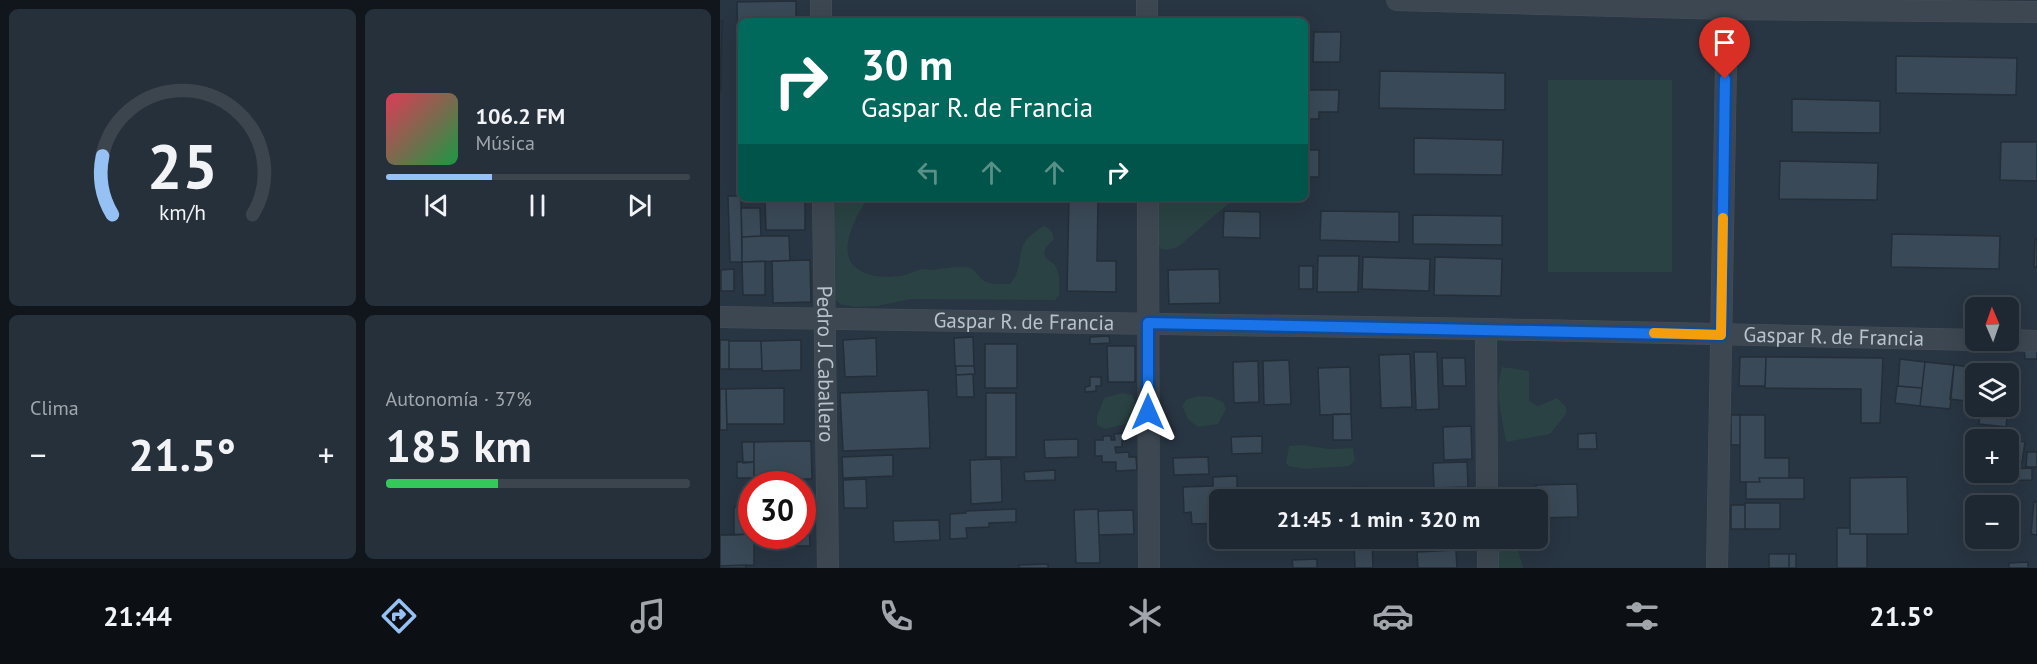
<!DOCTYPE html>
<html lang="es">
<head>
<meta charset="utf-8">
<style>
	:root { --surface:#1e2832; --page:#26303a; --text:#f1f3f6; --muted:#a1a6ac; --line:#3c444d; --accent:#96c1f4 }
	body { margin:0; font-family:"PT Sans",sans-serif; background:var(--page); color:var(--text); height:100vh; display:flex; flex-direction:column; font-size:22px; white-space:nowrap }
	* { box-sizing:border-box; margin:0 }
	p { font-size:20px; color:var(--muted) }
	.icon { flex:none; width:33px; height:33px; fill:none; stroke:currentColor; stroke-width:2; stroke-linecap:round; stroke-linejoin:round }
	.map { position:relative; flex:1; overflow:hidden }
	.details { display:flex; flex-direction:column; gap:9px; padding:9px; background:#10161c; width:720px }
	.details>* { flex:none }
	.banner { position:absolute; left:18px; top:18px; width:570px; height:183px; border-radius:9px; box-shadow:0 6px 24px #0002,0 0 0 2px var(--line); background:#00695c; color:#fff; overflow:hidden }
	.needle { width:39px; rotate:358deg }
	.fabs { position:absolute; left:1245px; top:297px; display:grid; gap:12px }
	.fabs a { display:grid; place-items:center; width:54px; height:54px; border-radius:9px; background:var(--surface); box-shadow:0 6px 24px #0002,0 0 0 2px var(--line); font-size:30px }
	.speed { position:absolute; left:18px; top:471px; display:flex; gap:12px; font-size:30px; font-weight:700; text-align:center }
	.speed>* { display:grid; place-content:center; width:78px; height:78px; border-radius:50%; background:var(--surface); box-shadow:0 6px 24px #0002,0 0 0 2px var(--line); line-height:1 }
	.speed .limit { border:9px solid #d22; background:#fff; color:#111 }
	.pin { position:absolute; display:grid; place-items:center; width:51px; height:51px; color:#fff; margin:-62px -26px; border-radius:50% 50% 50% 0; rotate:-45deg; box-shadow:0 0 6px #0007 }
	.pin .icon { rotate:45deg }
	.me { position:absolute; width:66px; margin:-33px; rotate:0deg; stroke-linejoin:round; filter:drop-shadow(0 0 4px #0008) }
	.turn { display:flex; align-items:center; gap:21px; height:126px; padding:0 24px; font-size:27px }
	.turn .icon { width:78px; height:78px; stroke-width:2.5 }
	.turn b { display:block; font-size:42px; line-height:51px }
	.lanes { display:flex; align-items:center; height:57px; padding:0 24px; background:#0003; justify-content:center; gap:30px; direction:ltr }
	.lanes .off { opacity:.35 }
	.big { font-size:45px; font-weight:700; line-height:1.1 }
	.details .tile { flex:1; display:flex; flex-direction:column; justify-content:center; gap:9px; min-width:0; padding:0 21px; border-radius:9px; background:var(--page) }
	.details .dial { align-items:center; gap:0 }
	.dial svg { height:156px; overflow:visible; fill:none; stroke:var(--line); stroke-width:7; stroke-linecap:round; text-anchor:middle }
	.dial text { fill:var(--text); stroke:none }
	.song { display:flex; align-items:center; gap:18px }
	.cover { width:72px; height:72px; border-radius:9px; background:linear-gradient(135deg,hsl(350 70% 55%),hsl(140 70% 35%)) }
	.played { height:6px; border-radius:3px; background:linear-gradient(90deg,var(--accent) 35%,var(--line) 35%) }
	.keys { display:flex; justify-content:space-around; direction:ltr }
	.heat { display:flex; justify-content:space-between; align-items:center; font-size:33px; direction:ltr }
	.charge { height:9px; border-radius:4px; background:linear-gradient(90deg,#34c759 37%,var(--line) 0) }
	.details .tiles { flex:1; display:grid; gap:9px; grid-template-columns:repeat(2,1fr) }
	.trip { position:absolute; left:489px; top:489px; width:339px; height:60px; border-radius:9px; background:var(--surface); box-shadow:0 6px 24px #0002,0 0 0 2px var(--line); font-weight:700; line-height:60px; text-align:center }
	.tabs { display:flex; height:96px; justify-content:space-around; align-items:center; background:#0c1014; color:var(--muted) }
	.tabs .icon { width:42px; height:42px }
	.tabs .current { color:var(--accent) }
	.tabs b { font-size:27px; color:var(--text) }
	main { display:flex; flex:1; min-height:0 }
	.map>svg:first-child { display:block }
</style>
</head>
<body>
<main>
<section class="details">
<div class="tiles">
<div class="tile dial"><svg viewBox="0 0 100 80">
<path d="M14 69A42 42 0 1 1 86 69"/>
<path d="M14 69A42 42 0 0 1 9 39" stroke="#96c1f4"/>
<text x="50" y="56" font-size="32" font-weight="700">25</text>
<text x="50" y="72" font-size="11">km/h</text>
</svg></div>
<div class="tile">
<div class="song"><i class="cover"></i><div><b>106.2 FM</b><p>Música</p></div></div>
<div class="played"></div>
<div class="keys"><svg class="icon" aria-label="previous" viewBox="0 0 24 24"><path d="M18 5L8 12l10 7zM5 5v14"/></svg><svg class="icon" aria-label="pause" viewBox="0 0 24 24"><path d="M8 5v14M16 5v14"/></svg><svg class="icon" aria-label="next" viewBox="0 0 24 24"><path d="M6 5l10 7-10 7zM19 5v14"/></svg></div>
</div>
<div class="tile"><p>Clima</p>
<div class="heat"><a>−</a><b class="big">21.5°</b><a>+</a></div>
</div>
<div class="tile"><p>Autonomía · 37%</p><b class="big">185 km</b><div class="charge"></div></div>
</div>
</section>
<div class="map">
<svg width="1317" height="568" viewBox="0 0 1317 568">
	<rect width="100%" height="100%" fill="#283542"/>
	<path fill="#2a4243" d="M 828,80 L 952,80 L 952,272 L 828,272 Z
		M 112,198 L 144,198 L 144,204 C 135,219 119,249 133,265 C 147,279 167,278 185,275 C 191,273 197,270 203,269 C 206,269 209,270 212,270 C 223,269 233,266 245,267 C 254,267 256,274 263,280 C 270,285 281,284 290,284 C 304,268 296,252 307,239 C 311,234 318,230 323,226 C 330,227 333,233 334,239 L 326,247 L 324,253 C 326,260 329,260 334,264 C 340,271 340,286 339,295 L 335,300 L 191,299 L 157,306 L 135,307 L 122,305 L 114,299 Z
		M 436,198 L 515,198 L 458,247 L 447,250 L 441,249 L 437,242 Z
		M 782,367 L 809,371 L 809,401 L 818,406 L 837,398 L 846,407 L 846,414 L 830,434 L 786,442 C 782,418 774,390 782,367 Z
		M 401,393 L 412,395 C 417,405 416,414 410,423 L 385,429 L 377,425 L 377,416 L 384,398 Z
		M 478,396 L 492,397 L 503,402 L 506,409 L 498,424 L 478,427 L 468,419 L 462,406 L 466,400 Z
		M 584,445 L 608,449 L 633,448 L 635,460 L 629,466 L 585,469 L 568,466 L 566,463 L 569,446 Z
		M 775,539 L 795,539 L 803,568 L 777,568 Z"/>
	<path fill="#3a4957" stroke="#232e39" stroke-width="1.5" d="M 76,1 L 76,21 L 21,21 L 21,46 L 18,46 L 17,2 Z
		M 195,19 L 318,21 L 195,21 Z
		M 0,21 L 2,21 L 1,91 L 0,91 Z
		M 594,32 L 621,32 L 620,62 L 593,62 Z
		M 1176,56 L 1297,58 L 1296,95 L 1176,93 Z
		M 660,71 L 785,73 L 785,110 L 659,108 Z
		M 585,90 L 619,90 L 618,112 L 599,112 L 599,119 L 585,119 Z
		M 1072,99 L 1160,101 L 1160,133 L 1072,132 Z
		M 694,138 L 783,140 L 782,175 L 694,174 Z
		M 1281,142 L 1317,142 L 1317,181 L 1280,180 Z
		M 585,150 L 599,150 L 599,177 L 585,177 Z
		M 1060,161 L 1158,163 L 1157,200 L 1059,199 Z
		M 21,184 L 21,198 L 40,198 L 40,201 L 21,202 Z
		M 8,196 L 21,196 L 22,262 L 10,262 Z
		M 40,198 L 87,198 L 87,201 L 40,201 Z
		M 349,198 L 378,198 L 377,261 L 396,261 L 396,292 L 347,291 Z
		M 85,200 L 85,230 L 46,230 L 45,202 Z
		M 21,208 L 40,208 L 41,236 L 22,237 Z
		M 504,211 L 540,212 L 540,238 L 503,237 Z
		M 601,211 L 679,212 L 679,242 L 600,240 Z
		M 693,215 L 782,216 L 782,245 L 693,244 Z
		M 1172,234 L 1280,236 L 1279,269 L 1171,267 Z
		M 41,236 L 69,236 L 70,261 L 22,262 L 22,237 Z
		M 1315,239 L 1317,239 L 1317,267 L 1314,267 Z
		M 598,256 L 639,256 L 638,292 L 597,292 Z
		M 643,257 L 710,259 L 709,291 L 642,289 Z
		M 715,257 L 782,259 L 781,296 L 714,295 Z
		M 90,260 L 91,302 L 53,303 L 52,261 Z
		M 45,261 L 45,295 L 23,295 L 22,262 Z
		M 579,266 L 593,266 L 593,289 L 579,289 Z
		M 14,269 L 14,291 L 1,291 L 1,270 Z
		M 499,269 L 500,303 L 449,304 L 448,270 Z
		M 389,336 L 390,343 L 370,344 L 370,337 Z
		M 253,337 L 254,366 L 235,366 L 234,338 Z
		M 156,338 L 157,376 L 125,377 L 123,340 Z
		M 0,340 L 9,340 L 9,369 L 0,369 Z
		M 81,340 L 81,370 L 42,371 L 41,341 Z
		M 9,341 L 41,341 L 42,369 L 9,369 Z
		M 265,344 L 297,344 L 297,388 L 265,388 Z
		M 387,346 L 415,346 L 415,382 L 388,382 Z
		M 1317,347 L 1317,359 L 1305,359 L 1304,348 Z
		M 694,352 L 717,352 L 719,409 L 696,410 Z
		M 690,354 L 692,407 L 661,408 L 659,355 Z
		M 1020,357 L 1046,357 L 1045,386 L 1019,386 Z
		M 1046,357 L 1163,358 L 1160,423 L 1141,423 L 1141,389 L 1045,388 Z
		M 722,358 L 745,358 L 746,386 L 723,386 Z
		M 1180,359 L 1205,362 L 1202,388 L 1178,386 Z
		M 569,360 L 571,404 L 544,405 L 543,361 Z
		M 538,361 L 539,402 L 514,403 L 513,362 Z
		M 1205,362 L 1234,365 L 1230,409 L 1200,406 Z
		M 1234,365 L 1258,368 L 1256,374 L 1255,392 L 1247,391 L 1246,401 L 1230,399 Z
		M 236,366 L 254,366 L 255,374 L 236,375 Z
		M 630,367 L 631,414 L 600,415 L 598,368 Z
		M 253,374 L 254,397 L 237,397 L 236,375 Z
		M 1288,376 L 1293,376 L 1290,407 L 1286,406 L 1288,406 Z
		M 370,377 L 381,377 L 381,386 L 376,386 L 376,391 L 365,392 L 365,387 L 370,386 Z
		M 1177,386 L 1202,388 L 1200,406 L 1175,403 Z
		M 64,388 L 64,424 L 7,424 L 6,389 Z
		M 0,389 L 6,389 L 7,430 L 0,430 Z
		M 208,390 L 210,448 L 123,451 L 120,393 Z
		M 1247,391 L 1256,392 L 1256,405 L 1245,404 Z
		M 266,393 L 296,393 L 296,457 L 266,457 Z
		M 1261,406 L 1288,407 L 1286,427 L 1259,424 Z
		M 613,414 L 631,414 L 632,440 L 613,440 Z
		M 1011,415 L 1020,415 L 1020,445 L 1011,445 Z
		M 1020,415 L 1045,415 L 1045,458 L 1069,458 L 1069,478 L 1039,478 L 1040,482 L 1020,482 Z
		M 751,426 L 752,459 L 724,460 L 723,427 Z
		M 406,433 L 406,441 L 402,441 L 402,447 L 395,447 L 396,453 L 409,452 L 409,457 L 416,457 L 417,470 L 396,471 L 396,462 L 382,462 L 382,456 L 375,456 L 375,440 L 383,440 L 383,436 L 391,436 L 391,440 L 395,440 L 394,434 Z
		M 876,433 L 877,449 L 858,449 L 858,434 Z
		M 542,436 L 542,453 L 512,454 L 511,437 Z
		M 1281,438 L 1305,442 L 1302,462 L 1288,460 L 1288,440 Z
		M 358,439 L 358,457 L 325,458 L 324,440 Z
		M 91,441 L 92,479 L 34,479 L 34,442 Z
		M 22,442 L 34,442 L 34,462 L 23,463 Z
		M 1307,452 L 1317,452 L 1317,467 L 1306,467 Z
		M 173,455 L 173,476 L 123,478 L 122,457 Z
		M 488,457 L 489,474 L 454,475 L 453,458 Z
		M 281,459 L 282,502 L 251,504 L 250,460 Z
		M 17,462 L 34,462 L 34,478 L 17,478 Z
		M 747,462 L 748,487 L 714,488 L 713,463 Z
		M 1312,468 L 1312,480 L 1281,481 L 1280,472 L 1288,472 L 1288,469 Z
		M 335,470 L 335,480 L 305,481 L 304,472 Z
		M 517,476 L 517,497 L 503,497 L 504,500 L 500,500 L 500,523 L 472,524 L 471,512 L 464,513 L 463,487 L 493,486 L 493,477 Z
		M 1187,477 L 1188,534 L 1130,534 L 1130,478 Z
		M 1039,478 L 1084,478 L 1084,499 L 1026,499 L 1026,482 L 1040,482 Z
		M 146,479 L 147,508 L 124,508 L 123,480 Z
		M 857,484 L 858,517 L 818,518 L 818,500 L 809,500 L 809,492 L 816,491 L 816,485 Z
		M 641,487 L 641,500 L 629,500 L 629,488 Z
		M 695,488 L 696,500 L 666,500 L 666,489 Z
		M 1314,502 L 1317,502 L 1317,535 L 1311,534 Z
		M 1025,503 L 1060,503 L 1060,529 L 1025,529 Z
		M 1011,505 L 1025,505 L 1025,529 L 1011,529 Z
		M 82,506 L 95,506 L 96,526 L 82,526 Z
		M 14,507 L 32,507 L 32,534 L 14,535 Z
		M 296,509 L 296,522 L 269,523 L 269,527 L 246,528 L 247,538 L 230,539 L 230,514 L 246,513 L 246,511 Z
		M 378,509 L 380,563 L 356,563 L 354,510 Z
		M 413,510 L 414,534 L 379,535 L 378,511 Z
		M 219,520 L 220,540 L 174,542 L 173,521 Z
		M 82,526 L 89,526 L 90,546 L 72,546 L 72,536 L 82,536 Z
		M 1117,528 L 1130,528 L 1130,534 L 1147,534 L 1147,568 L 1117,568 Z
		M 32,534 L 34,536 L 34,565 L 0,566 L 0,535 Z
		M 675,538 L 729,538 L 729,546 L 675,547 Z
		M 652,541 L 653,568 L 635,568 L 634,542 Z
		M 736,550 L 737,568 L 698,568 L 697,552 Z
		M 1049,554 L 1069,554 L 1069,568 L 1049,568 Z
		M 1069,554 L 1076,554 L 1076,568 L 1069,568 Z
		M 597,559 L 597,568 L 573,568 L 572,560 Z
		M 1308,562 L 1308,568 L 1289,568 L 1289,563 Z
		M 328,564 L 328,568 L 299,568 L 299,565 Z
		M 26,565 L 26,568 L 0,568 L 0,566 Z"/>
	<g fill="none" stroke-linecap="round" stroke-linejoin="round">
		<defs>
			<g id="minor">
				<path d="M 101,0 L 101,21"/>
				<path d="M 427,0 L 427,21"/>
				<path d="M 677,0 L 1007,9 L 1317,12"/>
				<path id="s1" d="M 103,198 L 108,568"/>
				<path d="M 428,198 L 429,568"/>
				<path id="s2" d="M 0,317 L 766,329 L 1256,340"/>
				<path d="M 766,329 L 767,500"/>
				<path d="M 1288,340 L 1317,341"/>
				<path d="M 768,538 L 768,568"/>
				<path d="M 997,568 L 1007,9"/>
			</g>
		</defs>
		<use href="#minor" stroke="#46505b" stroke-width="22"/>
		<use href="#minor" stroke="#3c4751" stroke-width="21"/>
	</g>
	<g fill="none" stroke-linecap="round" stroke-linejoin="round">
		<defs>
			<path id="route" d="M 428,412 L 428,323 L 1001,335 L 1005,79"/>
		</defs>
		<use href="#route" stroke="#114b97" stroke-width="15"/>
		<use href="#route" stroke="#1a73e8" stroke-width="10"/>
		<path stroke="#f59e0b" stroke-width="10" d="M 934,333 L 1001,335 L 1003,218"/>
	</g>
	<g text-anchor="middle" stroke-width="6" stroke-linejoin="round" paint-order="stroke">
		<g font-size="21" fill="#b9c2cb" stroke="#212c37">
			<text dy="7" stroke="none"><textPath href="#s2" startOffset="304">Gaspar R. de Francia</textPath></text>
			<text dy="7" stroke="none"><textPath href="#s2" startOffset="1114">Gaspar R. de Francia</textPath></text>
			<text dy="7" stroke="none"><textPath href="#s1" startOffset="166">Pedro J. Caballero</textPath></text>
		</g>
	</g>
</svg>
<div class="fabs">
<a><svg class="needle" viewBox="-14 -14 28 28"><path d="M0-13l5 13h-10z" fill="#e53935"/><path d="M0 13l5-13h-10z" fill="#a1a6ac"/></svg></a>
<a><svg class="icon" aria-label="layers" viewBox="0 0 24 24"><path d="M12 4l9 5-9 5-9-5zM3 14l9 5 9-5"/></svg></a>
<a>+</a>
<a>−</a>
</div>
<div class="speed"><div class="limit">30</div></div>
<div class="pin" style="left:1005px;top:79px;background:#d93025"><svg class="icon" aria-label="arrive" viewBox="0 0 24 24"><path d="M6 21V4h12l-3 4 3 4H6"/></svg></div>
<svg class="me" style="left:428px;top:412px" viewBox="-20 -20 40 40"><path d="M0-17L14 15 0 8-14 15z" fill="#1a73e8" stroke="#fff" stroke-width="4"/></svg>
<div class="trip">21:45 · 1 min · 320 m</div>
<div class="banner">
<div class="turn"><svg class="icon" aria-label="right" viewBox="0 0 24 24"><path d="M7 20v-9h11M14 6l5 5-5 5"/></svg><div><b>30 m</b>Gaspar R. de Francia</div></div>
<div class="lanes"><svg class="icon off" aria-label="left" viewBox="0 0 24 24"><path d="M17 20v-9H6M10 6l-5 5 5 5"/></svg><svg class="icon off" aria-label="ahead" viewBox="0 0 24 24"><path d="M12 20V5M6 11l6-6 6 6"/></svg><svg class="icon off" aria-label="ahead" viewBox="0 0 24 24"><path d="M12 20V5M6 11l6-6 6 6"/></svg><svg class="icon" aria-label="right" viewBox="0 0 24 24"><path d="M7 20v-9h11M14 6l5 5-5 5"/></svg></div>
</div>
</div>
</main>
<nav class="tabs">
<b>21:44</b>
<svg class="icon current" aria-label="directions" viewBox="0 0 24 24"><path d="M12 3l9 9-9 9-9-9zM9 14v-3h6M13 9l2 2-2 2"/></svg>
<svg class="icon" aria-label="music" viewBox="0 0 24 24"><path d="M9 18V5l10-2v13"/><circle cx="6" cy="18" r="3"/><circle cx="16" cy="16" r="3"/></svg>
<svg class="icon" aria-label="phone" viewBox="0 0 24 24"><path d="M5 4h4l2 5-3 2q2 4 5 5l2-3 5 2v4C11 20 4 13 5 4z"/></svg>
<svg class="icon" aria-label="climate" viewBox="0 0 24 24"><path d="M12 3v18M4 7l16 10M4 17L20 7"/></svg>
<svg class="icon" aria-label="car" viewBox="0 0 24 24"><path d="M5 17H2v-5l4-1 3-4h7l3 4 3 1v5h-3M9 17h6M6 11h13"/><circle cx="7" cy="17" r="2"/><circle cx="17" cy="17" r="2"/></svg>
<svg class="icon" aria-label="filters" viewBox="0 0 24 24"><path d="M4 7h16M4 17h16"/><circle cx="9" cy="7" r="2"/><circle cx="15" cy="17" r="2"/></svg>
<b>21.5°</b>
</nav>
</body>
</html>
